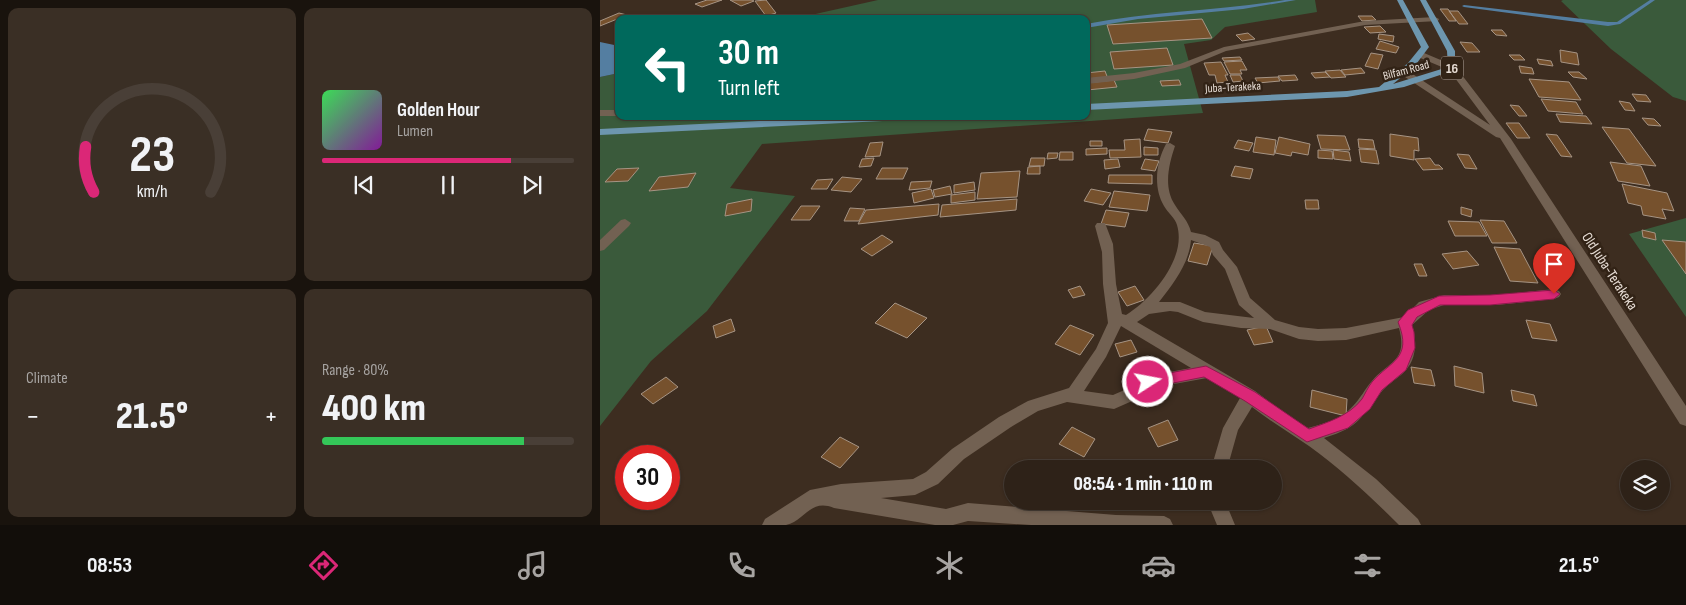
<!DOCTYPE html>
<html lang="en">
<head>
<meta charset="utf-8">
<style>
	:root { --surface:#2e2218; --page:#3a2f25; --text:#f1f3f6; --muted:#a7a4a2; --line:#493f37; --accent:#db2777 }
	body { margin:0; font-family:"Sofia Sans Condensed",sans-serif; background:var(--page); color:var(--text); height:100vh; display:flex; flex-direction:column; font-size:19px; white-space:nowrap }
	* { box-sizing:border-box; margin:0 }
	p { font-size:16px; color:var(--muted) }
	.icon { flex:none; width:28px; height:28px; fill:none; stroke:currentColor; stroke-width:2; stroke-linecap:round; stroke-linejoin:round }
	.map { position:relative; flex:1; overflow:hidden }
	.details { display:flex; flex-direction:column; gap:8px; padding:8px; background:#19130d; width:600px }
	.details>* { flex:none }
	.guide { position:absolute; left:15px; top:15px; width:475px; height:105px; border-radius:10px; box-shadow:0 1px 4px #0004,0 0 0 1px var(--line); background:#00695c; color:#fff; overflow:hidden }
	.buttons { position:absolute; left:1020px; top:460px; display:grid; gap:10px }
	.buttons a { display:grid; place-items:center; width:50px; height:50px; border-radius:50%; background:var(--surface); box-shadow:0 1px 4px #0004,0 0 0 1px var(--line); font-size:25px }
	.speed { position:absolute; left:15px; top:445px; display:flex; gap:10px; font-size:25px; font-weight:700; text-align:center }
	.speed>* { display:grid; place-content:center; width:65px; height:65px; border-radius:50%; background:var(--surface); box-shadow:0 1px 4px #0004,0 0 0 1px var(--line); line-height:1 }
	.speed .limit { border:8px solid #d22; background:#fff; color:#111 }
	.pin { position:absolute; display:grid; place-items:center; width:42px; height:42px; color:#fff; margin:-51px -21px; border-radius:50% 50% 50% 0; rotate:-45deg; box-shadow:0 0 5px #0007 }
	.pin .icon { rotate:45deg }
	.me { position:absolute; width:55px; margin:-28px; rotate:79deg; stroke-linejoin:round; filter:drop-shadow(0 0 4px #0008) }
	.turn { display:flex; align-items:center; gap:18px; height:105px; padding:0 20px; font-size:22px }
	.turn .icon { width:65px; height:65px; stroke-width:2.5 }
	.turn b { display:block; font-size:35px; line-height:42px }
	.big { font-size:38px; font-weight:800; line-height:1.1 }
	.details .tile { flex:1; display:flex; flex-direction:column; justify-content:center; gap:8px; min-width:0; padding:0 18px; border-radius:10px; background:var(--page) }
	.details .dial { align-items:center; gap:0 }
	.dial svg { height:130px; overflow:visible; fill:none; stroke:var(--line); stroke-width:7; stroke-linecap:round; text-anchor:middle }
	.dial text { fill:var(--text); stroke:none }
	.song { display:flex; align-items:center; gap:15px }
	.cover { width:60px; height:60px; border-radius:8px; background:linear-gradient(135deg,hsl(130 70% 55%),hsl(290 70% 35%)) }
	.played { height:5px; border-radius:2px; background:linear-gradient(90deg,var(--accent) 75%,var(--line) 75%) }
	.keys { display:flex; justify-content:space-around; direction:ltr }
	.heat { display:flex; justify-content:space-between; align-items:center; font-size:28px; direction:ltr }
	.charge { height:8px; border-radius:4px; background:linear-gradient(90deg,#34c759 80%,var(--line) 0) }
	.details .tiles { flex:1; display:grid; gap:8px; grid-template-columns:repeat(2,1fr) }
	.trip { position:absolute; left:404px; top:460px; width:278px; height:50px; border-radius:25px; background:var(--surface); box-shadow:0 1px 4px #0004,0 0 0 1px var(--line); font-weight:800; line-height:50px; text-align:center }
	.menu { display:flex; height:80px; justify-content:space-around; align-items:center; background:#120e0a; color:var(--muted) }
	.menu .icon { width:35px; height:35px }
	.menu .on { color:var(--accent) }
	.menu b { font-size:22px; color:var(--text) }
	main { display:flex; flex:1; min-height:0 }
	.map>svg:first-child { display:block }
</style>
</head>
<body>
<main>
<section class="details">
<div class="tiles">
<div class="tile dial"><svg viewBox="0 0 100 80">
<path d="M14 69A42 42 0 1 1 86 69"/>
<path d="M14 69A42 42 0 0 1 9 41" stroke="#db2777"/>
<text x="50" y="56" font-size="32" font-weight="700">23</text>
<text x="50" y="72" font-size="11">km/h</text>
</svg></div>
<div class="tile">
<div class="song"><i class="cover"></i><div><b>Golden Hour</b><p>Lumen</p></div></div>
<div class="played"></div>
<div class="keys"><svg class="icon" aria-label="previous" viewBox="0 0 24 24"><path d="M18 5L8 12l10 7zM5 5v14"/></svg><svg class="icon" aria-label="pause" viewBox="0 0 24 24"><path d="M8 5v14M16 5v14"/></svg><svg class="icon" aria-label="next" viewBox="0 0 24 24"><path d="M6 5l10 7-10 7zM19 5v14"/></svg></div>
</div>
<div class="tile"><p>Climate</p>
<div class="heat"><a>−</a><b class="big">21.5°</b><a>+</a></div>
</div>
<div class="tile"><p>Range · 80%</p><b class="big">400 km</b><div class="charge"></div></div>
</div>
</section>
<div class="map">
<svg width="1086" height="525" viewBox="0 0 1086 525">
	<rect width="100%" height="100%" fill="#3d2d20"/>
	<path fill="#3a5a3b" d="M 278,0 L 715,0 L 717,12 L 625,27 L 611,40 L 584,44 L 603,113 L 162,144 L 130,188 L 195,196 L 107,311 L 51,361 L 0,426 L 0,77 L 19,73 L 19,116 L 486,116 L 486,19 L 345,19 L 338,14 L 291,19 L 193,19 Z
		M 963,0 L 1086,0 L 1086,101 L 1073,97 L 1011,49 L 961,1 Z
		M 1086,218 L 1086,317 L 1029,234 Z"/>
	<path fill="#547ea1" d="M 0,42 L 19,46 L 19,73 L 0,77 Z"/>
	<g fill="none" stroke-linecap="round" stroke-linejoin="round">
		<path fill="#547ea1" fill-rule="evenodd" d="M 685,0 L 696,0 L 643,9 L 538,19 L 486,28 L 486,24 C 552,11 619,11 685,0 Z
			M 1050,0 L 1055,0 L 1020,24 L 1008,26 L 864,7 L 862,6 L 864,5 L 1008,22 L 1017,22 Z"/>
	</g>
	<path fill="#76512d" stroke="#a69484" d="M 107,0 L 122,0 L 102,7 L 95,4 Z
		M 130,0 L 152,0 L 154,1 L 141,6 Z
		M 166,0 L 176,13 L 166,16 L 155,1 Z
		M 840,9 L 848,9 L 856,21 L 849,21 Z
		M 849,11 L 858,11 L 868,24 L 859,24 Z
		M 19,13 L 27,15 L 0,26 L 0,21 Z
		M 758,16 L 772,16 L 776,20 L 762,21 Z
		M 602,19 L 612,38 L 513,44 L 507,25 Z
		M 780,26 L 786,32 L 770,33 L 764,27 Z
		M 891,30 L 902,30 L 907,36 L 896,35 Z
		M 648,33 L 655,39 L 642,41 L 636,35 Z
		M 779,34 L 794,36 L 793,42 L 778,39 Z
		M 780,41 L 799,47 L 796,53 L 776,49 Z
		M 860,42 L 872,43 L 880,52 L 867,52 Z
		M 567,48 L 573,65 L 514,69 L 510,52 Z
		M 960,50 L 977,53 L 979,65 L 961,62 Z
		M 771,53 L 783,55 L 778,69 L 765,66 Z
		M 909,55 L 920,55 L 925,60 L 914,60 Z
		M 640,57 L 642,60 L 624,61 L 622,58 Z
		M 937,59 L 951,61 L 953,66 L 939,64 Z
		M 642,61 L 647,70 L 640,70 L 642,74 L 630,74 L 624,62 Z
		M 621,62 L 628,75 L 625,75 L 628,82 L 617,83 L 615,75 L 609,75 L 604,63 Z
		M 919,66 L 932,68 L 934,74 L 921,73 Z
		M 761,68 L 765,73 L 745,75 L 741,70 Z
		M 740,70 L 746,77 L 731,78 L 725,71 Z
		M 505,71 L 508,79 L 489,81 L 486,73 Z
		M 725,72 L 730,77 L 715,78 L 711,73 Z
		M 968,72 L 979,72 L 987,79 L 973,77 Z
		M 630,75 L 640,75 L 643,81 L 633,82 Z
		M 695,75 L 698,80 L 682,81 L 678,76 Z
		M 678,77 L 680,81 L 658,83 L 655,78 Z
		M 929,79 L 969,82 L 981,100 L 939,97 Z
		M 514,80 L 517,87 L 487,90 L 486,83 Z
		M 579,80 L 581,85 L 562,86 L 560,81 Z
		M 1032,94 L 1046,95 L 1051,102 L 1037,101 Z
		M 941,99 L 976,102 L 983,114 L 948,111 Z
		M 1019,101 L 1030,103 L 1035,111 L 1025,110 Z
		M 910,105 L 919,106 L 927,116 L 919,116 Z
		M 956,114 L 986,116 L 992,124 L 960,122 Z
		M 1042,118 L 1054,119 L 1061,126 L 1048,125 Z
		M 906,123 L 919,123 L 930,138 L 917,138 Z
		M 1002,127 L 1029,129 L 1056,166 L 1027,163 Z
		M 548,129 L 572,132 L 568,143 L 544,140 Z
		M 790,134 L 818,138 L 819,151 L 814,150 L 814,160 L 790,156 Z
		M 946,134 L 957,135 L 972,157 L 961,156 Z
		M 717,135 L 745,136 L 750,150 L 721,149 Z
		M 656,137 L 676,140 L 674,155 L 653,152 Z
		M 679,137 L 710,144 L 708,155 L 692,152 L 691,156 L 675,153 Z
		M 540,139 L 541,157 L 510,158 L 509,150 L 525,150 L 524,140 Z
		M 758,139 L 773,140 L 775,149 L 759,148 Z
		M 638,140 L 653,143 L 649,151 L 634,148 Z
		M 490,141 L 502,141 L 502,146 L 490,146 Z
		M 283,142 L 280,156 L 265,157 L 270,143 Z
		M 544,147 L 558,148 L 558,155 L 544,155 Z
		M 507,148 L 507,154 L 486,155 L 486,149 Z
		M 759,149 L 776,150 L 779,164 L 761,162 Z
		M 718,150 L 732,151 L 733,159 L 718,158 Z
		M 733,150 L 749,152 L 751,161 L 734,159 Z
		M 460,152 L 473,152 L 473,160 L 459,160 Z
		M 448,153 L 458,153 L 457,158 L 447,159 Z
		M 857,154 L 869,155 L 877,169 L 865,168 Z
		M 274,158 L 271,166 L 259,167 L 262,159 Z
		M 431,158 L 445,158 L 444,166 L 429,166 Z
		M 830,158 L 835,165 L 839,165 L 843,169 L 823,170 L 815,159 Z
		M 518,159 L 520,167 L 505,169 L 504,160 Z
		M 545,159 L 559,161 L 555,171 L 541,169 Z
		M 1010,162 L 1041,166 L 1050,186 L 1018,181 Z
		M 440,166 L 440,174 L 427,174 L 428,167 Z
		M 635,166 L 653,169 L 650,179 L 631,176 Z
		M 39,168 L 28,181 L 5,182 L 17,169 Z
		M 282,168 L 308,168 L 303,179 L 276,179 Z
		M 420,171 L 417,197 L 377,199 L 381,173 Z
		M 96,173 L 88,187 L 49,191 L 59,177 Z
		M 509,175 L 552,175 L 552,184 L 508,183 Z
		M 242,177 L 262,179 L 251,192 L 231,190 Z
		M 233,179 L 227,189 L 211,189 L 217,180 Z
		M 332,181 L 330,188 L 309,190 L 311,182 Z
		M 374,182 L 375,190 L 354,193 L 354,185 Z
		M 1022,184 L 1067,193 L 1074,211 L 1062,209 L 1066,219 L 1043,215 L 1041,206 L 1028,203 Z
		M 350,186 L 352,194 L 335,197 L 333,190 Z
		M 331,189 L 334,198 L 314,203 L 312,193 Z
		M 491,189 L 511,193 L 503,205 L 484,201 Z
		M 514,191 L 550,195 L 547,211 L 509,207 Z
		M 375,192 L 375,200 L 351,203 L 351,195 Z
		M 152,199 L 151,211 L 125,216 L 127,204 Z
		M 417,199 L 416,210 L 340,217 L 342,205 Z
		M 705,200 L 718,200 L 719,209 L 706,209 Z
		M 339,204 L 338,215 L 258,224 L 266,210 Z
		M 201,206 L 220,206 L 210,220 L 191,220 Z
		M 861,207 L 872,210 L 871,217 L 861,214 Z
		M 250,208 L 265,209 L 259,221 L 244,221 Z
		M 506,210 L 529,213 L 525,227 L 501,224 Z
		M 880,220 L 904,221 L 917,243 L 892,243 Z
		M 848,221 L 879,222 L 887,236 L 855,236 Z
		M 1042,230 L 1055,233 L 1056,240 L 1043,237 Z
		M 282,235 L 293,242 L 272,256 L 261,249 Z
		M 1062,240 L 1086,242 L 1086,274 Z
		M 594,243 L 613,246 L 607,265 L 588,261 Z
		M 894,247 L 920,249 L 938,283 L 910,281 Z
		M 867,251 L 879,265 L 853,269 L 842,254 Z
		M 814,264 L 822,264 L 827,276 L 819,276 Z
		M 480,286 L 485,295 L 473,298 L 468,290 Z
		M 535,286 L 544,300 L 527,306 L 518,292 Z
		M 295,303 L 327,318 L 307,338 L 275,323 Z
		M 131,319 L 135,331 L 116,338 L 113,326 Z
		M 926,320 L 950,324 L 957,341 L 932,338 Z
		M 470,325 L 494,335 L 480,355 L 455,344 Z
		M 666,326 L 673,342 L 654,345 L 647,330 Z
		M 531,340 L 537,352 L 520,357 L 515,344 Z
		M 854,366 L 882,373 L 884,393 L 855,386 Z
		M 811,367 L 831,370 L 835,386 L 814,383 Z
		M 66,377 L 78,387 L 53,404 L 41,394 Z
		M 712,390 L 747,399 L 746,416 L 710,407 Z
		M 911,390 L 934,395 L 937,406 L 913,401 Z
		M 568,420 L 578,440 L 558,447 L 548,428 Z
		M 472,427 L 495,439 L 484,457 L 459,444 Z
		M 240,437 L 259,447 L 240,468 L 221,457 Z"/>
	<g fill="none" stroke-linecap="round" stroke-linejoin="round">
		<path fill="#726152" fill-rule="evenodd" d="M 835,17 L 839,19 L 838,21 L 765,25 L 626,51 L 585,68 L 534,79 L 486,84 L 486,78 L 534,73 L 580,64 L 624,47 L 765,21 Z
			M 0,110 L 19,110 L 19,116 L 0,116 Z
			M 570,143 L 575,146 C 569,164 563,187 575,205 C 581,215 588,220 591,232 L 605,235 L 619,242 L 623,250 L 637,267 L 650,298 L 675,320 L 699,327 L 718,329 L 746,328 L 804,317 L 819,302 L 844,295 L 897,295 L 954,289 L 959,291 L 961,294 L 959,297 L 954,299 L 897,305 L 844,305 L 829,310 L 812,325 C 818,343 816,363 801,375 C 795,380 788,384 783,390 C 759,418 762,426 724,438 L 776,479 L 818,519 L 821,525 L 799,525 C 771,497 741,469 709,446 C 690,433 670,421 652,407 L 638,430 L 627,469 L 611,469 L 623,428 L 640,398 L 607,378 L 552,388 L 539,398 L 514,409 L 467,402 L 438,411 L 411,427 L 364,459 L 338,484 L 315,495 L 281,498 L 346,509 L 368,503 L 516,515 L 564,516 L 570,519 L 573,525 L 431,525 L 368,521 L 353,525 L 335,525 L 234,508 C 210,498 205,521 186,525 C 179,525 169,525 162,525 L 165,519 L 210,490 L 241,484 L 313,479 L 326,472 L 352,449 L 399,417 L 428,401 L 469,388 L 496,349 L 508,323 L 503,284 L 502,252 L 495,226 L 497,223 L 505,223 L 513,244 L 516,284 L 522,314 L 526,315 C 552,299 587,258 577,225 C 575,218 568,213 564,206 C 553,188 556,162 566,144 ZM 591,240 L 610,247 L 613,255 L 625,269 L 639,305 L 654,318 L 605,312 L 580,302 L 559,302 C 573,284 589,264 591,240 ZM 570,311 L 578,312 L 603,322 L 641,328 L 670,329 L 699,339 L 718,341 L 746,340 L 799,328 C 808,362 789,361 772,381 C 765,389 760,399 753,406 C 741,420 725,423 708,428 L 687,415 L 655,391 L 537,322 L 549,314 ZM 521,326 L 591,368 L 548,376 L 529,388 L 513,395 L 484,391 L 506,357 Z
			M 25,219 L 31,223 L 29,226 L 4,250 L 0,251 L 0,240 L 21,220 Z
			M 607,501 L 625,501 L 635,525 L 617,525 Z"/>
		<path fill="#726152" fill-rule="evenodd" d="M 818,53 L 824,53 L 855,66 L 911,139 L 1086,406 L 1086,426 L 1080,424 L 900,138 L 896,137 L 799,73 L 799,69 L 805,69 L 890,125 L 849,70 L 818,57 Z"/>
		<path fill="#6d96ae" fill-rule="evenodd" d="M 797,0 L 803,0 L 829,47 L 814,67 L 793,84 L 848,67 L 847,51 L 820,0 L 826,0 L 855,51 L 855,70 L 804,87 L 747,97 L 486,110 L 486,104 L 747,91 L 779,87 L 808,63 L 821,47 Z
			M 261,116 L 328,116 L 323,119 L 0,135 L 0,129 Z"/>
	</g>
	<path fill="#db2777" stroke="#8e194d" d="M 954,290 L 960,294 L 954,299 L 890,305 L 840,305 L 817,317 L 812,325 L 814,332 L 815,348 L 806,370 L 782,390 L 770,409 L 748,428 L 707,442 L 645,401 L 604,377 L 548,388 L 543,387 L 541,382 L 543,378 L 548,377 L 606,366 L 655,392 L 709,429 C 728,422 749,416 762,399 C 765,394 768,387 772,382 C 790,361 813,359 798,322 L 808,310 L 839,296 L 890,295 Z"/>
	<g text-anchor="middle" stroke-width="5" stroke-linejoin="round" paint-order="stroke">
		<g font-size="12" fill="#e7ddd5" stroke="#322316">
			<text transform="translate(806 70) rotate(-15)" y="4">Bilfam Road</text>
			<text transform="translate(633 87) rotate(-3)" y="4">Juba-Terakeka</text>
		</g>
		<rect fill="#322316" stroke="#b1a59c" stroke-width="1" x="841" y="56.5" width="22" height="23" rx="4"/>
		<g font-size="14" font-weight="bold" fill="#e7ddd5">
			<text x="852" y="73">16</text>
		</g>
		<g font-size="15" fill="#e7ddd5" stroke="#322316">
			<text transform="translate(1010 271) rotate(57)" y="5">Old Juba-Terakeka</text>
		</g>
	</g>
</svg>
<div class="buttons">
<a><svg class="icon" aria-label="layers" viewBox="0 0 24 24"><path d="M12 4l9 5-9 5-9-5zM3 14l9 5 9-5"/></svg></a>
</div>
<div class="speed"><div class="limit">30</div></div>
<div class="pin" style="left:954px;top:294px;background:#d93025"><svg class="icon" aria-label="arrive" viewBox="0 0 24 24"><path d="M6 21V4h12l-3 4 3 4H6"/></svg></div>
<svg class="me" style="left:548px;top:382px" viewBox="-20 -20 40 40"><circle r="17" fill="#db2777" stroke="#fff" stroke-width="3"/><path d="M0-11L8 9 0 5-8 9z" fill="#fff"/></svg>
<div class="trip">08:54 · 1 min · 110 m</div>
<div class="guide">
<div class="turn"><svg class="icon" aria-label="left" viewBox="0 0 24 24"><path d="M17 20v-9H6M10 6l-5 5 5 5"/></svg><div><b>30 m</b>Turn left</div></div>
</div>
</div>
</main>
<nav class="menu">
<b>08:53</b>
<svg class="icon on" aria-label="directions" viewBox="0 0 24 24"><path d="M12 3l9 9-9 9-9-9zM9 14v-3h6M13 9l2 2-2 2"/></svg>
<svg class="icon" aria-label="music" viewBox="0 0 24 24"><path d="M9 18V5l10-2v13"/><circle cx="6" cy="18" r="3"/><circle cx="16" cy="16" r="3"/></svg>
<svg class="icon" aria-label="phone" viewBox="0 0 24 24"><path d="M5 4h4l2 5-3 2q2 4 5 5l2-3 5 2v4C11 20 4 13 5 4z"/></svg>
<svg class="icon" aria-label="climate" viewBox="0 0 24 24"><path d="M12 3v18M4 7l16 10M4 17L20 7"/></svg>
<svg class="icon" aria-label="car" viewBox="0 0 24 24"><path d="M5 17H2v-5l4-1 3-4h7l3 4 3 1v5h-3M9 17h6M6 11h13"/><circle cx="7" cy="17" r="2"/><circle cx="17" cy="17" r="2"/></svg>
<svg class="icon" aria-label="filters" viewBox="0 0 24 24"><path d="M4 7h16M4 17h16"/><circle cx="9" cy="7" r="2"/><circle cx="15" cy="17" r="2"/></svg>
<b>21.5°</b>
</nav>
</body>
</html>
